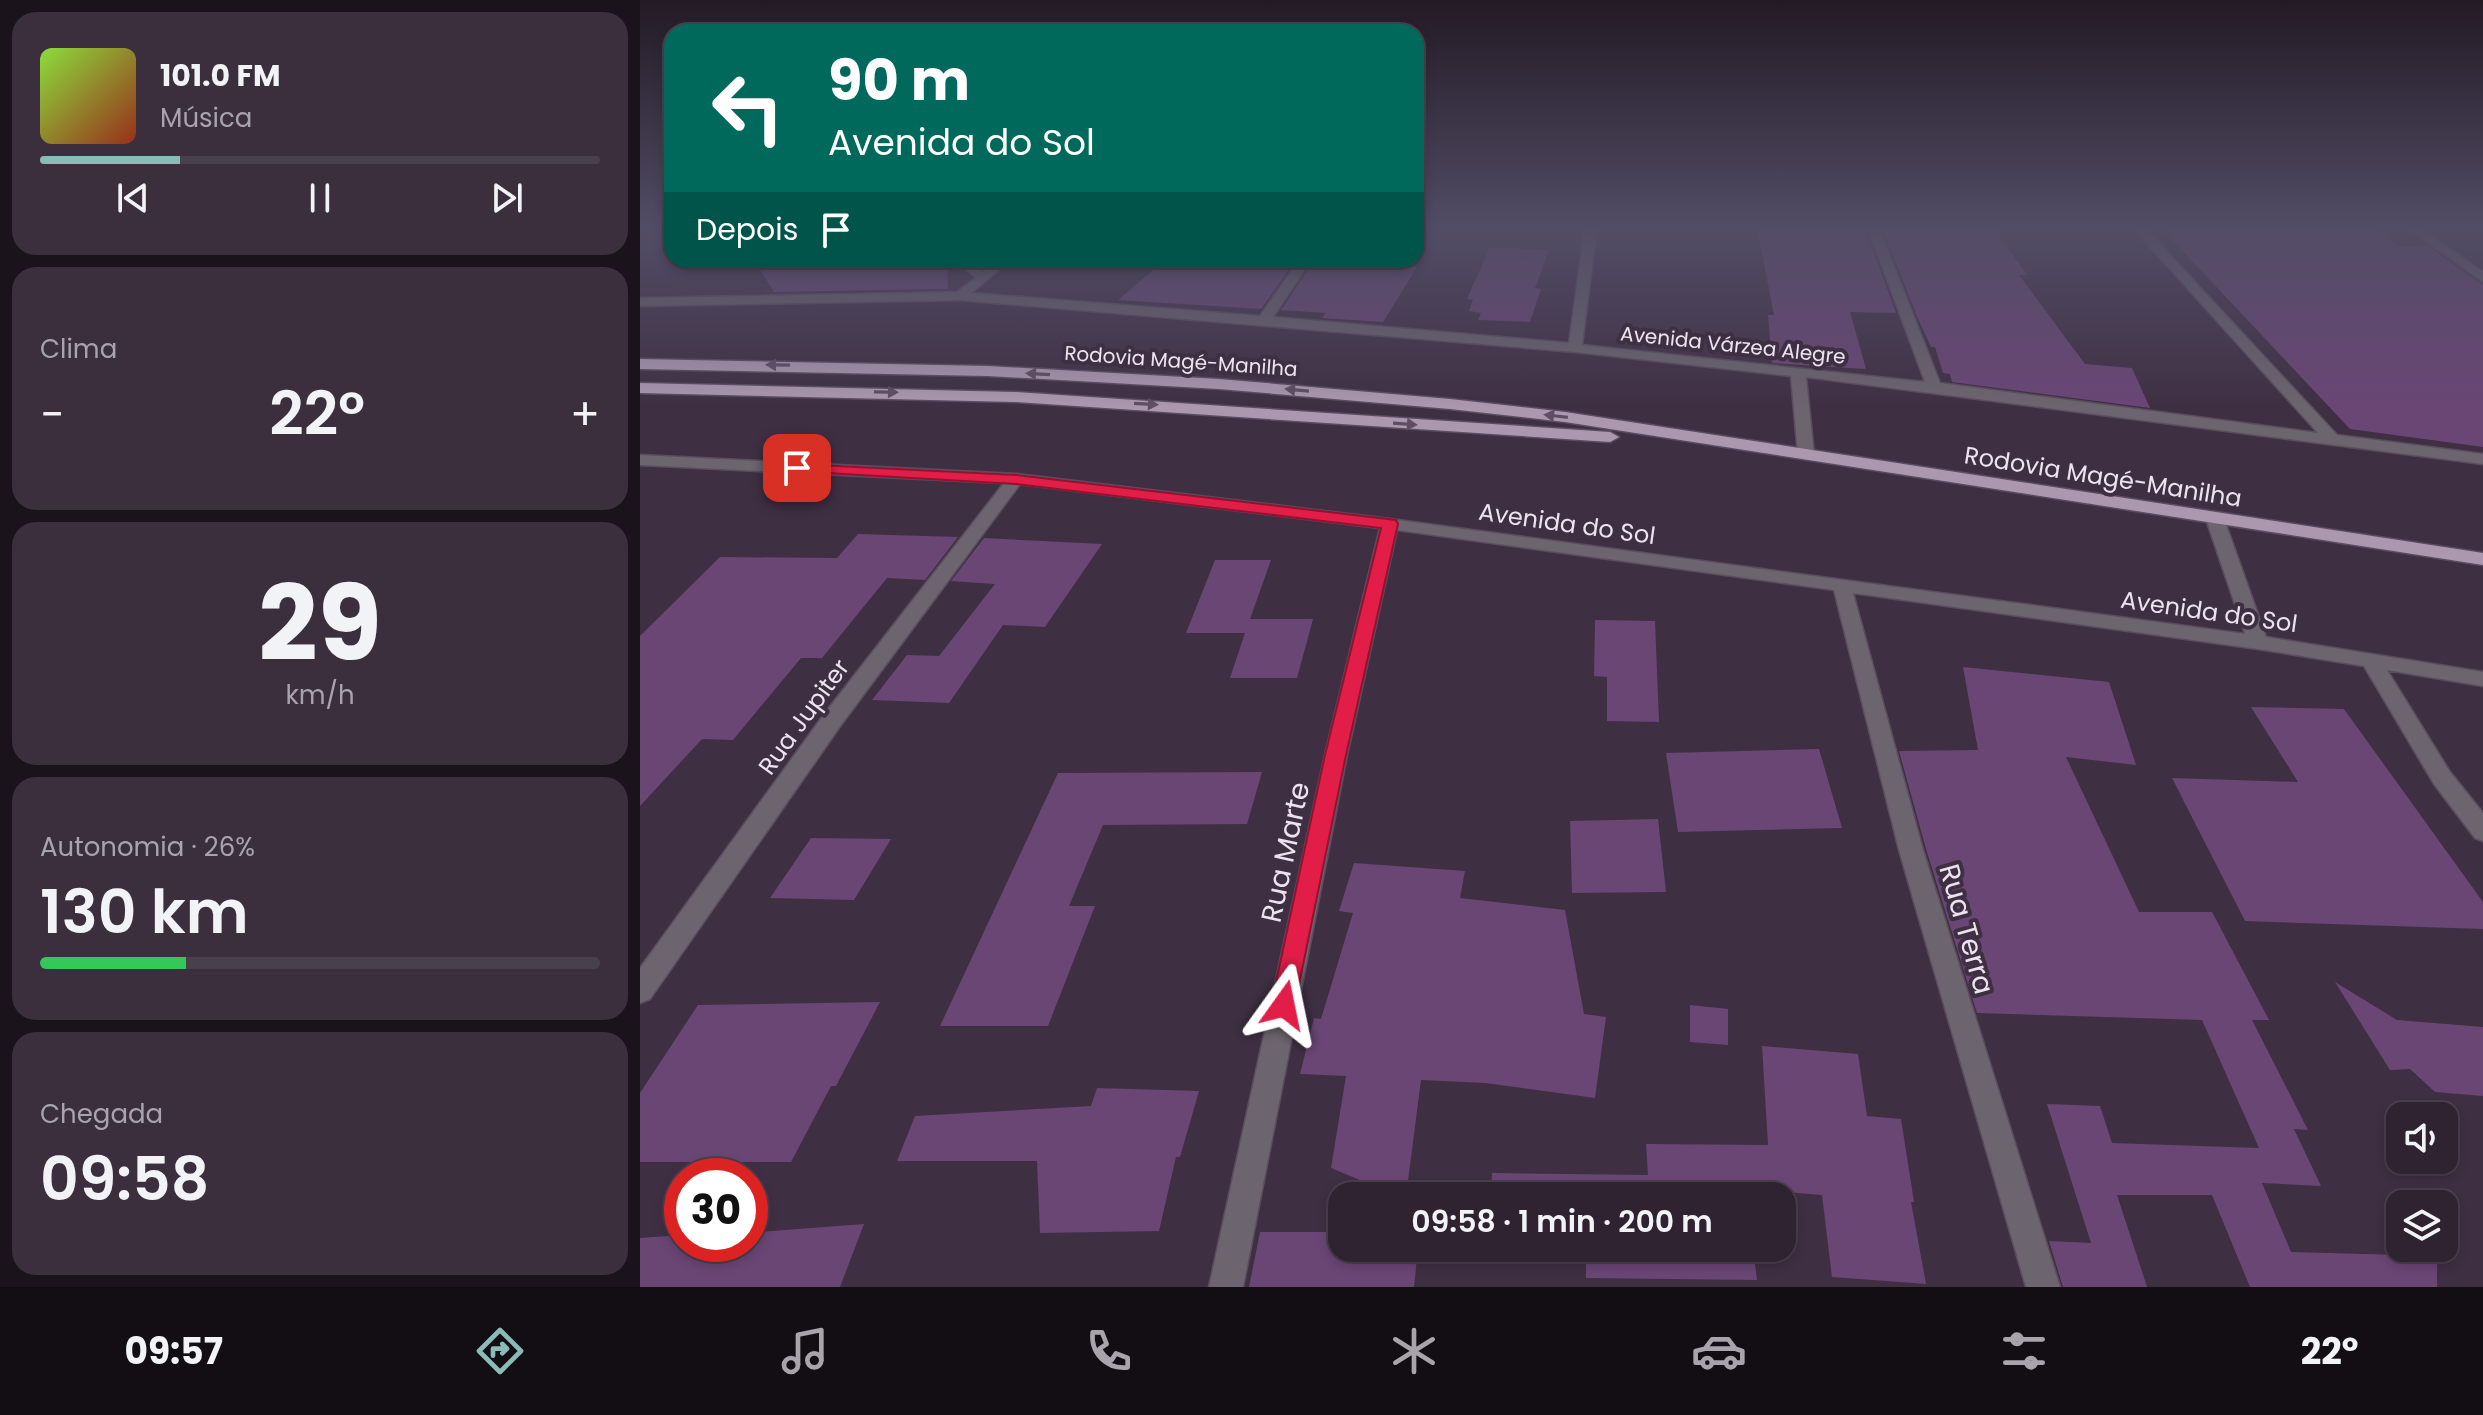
<!DOCTYPE html>
<html lang="pt">
<head>
<meta charset="utf-8">
<style>
	:root { --surface:#2f2332; --page:#3b2f3e; --text:#f1f3f6; --muted:#a7a4ac; --line:#4a404d; --accent:#8bbbb9 }
	body { margin:0; font-family:Poppins,sans-serif; background:var(--page); color:var(--text); height:100vh; display:flex; flex-direction:column; font-size:30px; white-space:nowrap }
	* { box-sizing:border-box; margin:0 }
	p { font-size:26px; color:var(--muted) }
	.icon { flex:none; width:44px; height:44px; fill:none; stroke:currentColor; stroke-width:2; stroke-linecap:round; stroke-linejoin:round }
	.map { position:relative; flex:1; overflow:hidden }
	.panel { display:flex; flex-direction:column; gap:12px; padding:12px; background:#1a131c; width:640px }
	.panel>* { flex:none }
	.banner { position:absolute; left:24px; top:24px; width:760px; height:244px; border-radius:24px; box-shadow:0 4px 12px #0003,0 0 0 2px var(--line); background:#00695c; color:#fff; overflow:hidden }
	.controls { position:absolute; left:1746px; top:1102px; display:grid; gap:16px }
	.controls a { display:grid; place-items:center; width:72px; height:72px; border-radius:16px; background:var(--surface); box-shadow:0 4px 12px #0003,0 0 0 2px var(--line); font-size:40px }
	.speed { position:absolute; left:24px; top:1158px; display:flex; gap:16px; font-size:40px; font-weight:700; text-align:center }
	.speed>* { display:grid; place-content:center; width:104px; height:104px; border-radius:50%; background:var(--surface); box-shadow:0 4px 12px #0003,0 0 0 2px var(--line); line-height:1 }
	.speed .limit { border:12px solid #d22; background:#fff; color:#111 }
	.pin { position:absolute; display:grid; place-items:center; width:68px; height:68px; color:#fff; margin:-34px; border-radius:16px; box-shadow:0 4px 12px #0006 }
	.me { position:absolute; width:88px; margin:-44px; rotate:12deg; stroke-linejoin:round; filter:drop-shadow(0 0 6px #0008) }
	.turn { display:flex; align-items:center; gap:28px; height:168px; padding:0 32px; font-size:36px }
	.turn .icon { width:104px; height:104px; stroke-width:2.5 }
	.turn b { display:block; font-size:56px; line-height:68px }
	.then { display:flex; align-items:center; height:76px; padding:0 32px; background:#0003; gap:16px; font-size:30px }
	.big { font-size:60px; font-weight:600; line-height:1.1 }
	.panel .card { flex:1; display:flex; flex-direction:column; justify-content:center; gap:12px; min-width:0; padding:0 28px; border-radius:24px; background:var(--page) }
	.panel .dial { align-items:center; gap:0 }
	.dial b { font-size:104px; line-height:1 }
	.song { display:flex; align-items:center; gap:24px }
	.cover { width:96px; height:96px; border-radius:12px; background:linear-gradient(135deg,hsl(90 70% 55%),hsl(10 70% 35%)) }
	.played { height:8px; border-radius:4px; background:linear-gradient(90deg,var(--accent) 25%,var(--line) 25%) }
	.keys { display:flex; justify-content:space-around; direction:ltr }
	.heat { display:flex; justify-content:space-between; align-items:center; font-size:44px; direction:ltr }
	.charge { height:12px; border-radius:6px; background:linear-gradient(90deg,#34c759 26%,var(--line) 0) }
	.trip { position:absolute; left:688px; top:1182px; width:468px; height:80px; border-radius:24px; background:var(--surface); box-shadow:0 4px 12px #0003,0 0 0 2px var(--line); font-weight:600; line-height:80px; text-align:center }
	.dock { display:flex; height:128px; justify-content:space-around; align-items:center; background:#130e14; color:var(--muted) }
	.dock .icon { width:56px; height:56px }
	.dock .active { color:var(--accent) }
	.dock b { font-size:36px; color:var(--text) }
	main { display:flex; flex:1; min-height:0 }
	.map>svg:first-child { display:block }
</style>
</head>
<body>
<main>
<section class="panel">
<div class="card">
<div class="song"><i class="cover"></i><div><b>101.0 FM</b><p>Música</p></div></div>
<div class="played"></div>
<div class="keys"><svg class="icon" aria-label="previous" viewBox="0 0 24 24"><path d="M18 5L8 12l10 7zM5 5v14"/></svg><svg class="icon" aria-label="pause" viewBox="0 0 24 24"><path d="M8 5v14M16 5v14"/></svg><svg class="icon" aria-label="next" viewBox="0 0 24 24"><path d="M6 5l10 7-10 7zM19 5v14"/></svg></div>
</div>
<div class="card"><p>Clima</p>
<div class="heat"><a>−</a><b class="big">22°</b><a>+</a></div>
</div>
<div class="card dial"><b>29</b><p>km/h</p></div>
<div class="card"><p>Autonomia · 26%</p><b class="big">130 km</b><div class="charge"></div></div>
<div class="card"><p>Chegada</p><b class="big">09:58</b></div>
</section>
<div class="map">
<svg width="1843" height="1287" viewBox="0 0 1843 1287">
	<rect width="100%" height="100%" fill="#3f2f43"/>
	<path fill="#6a4675" d="M 1117,228 L 1225,228 L 1256,313 L 1210,312 L 1226,369 L 1132,363 L 1128,315 L 1134,315 Z
		M 1242,228 L 1354,228 L 1387,275 L 1379,275 L 1445,364 L 1492,368 L 1510,408 L 1312,382 L 1310,374 L 1303,373 L 1295,347 L 1291,347 L 1276,314 Z
		M 1521,228 L 1734,228 L 1758,246 L 1788,246 L 1843,285 L 1843,447 L 1710,429 Z
		M 850,247 L 909,250 L 895,288 L 901,289 L 890,322 L 838,320 L 841,313 L 829,311 L 833,300 L 827,299 Z
		M 114,260 L 307,260 L 308,289 L 134,292 Z
		M 525,260 L 629,260 L 655,261 L 621,309 L 478,300 Z
		M 673,262 L 777,267 L 743,322 L 682,318 L 686,313 L 641,310 Z
		M 218,534 L 318,537 L 285,580 L 247,578 L 182,658 L 161,658 L 93,740 L 62,739 L 0,806 L 0,636 L 80,557 L 197,558 Z
		M 344,538 L 462,544 L 405,627 L 363,625 L 309,703 L 232,700 L 267,655 L 299,656 L 355,584 L 311,581 Z
		M 575,560 L 631,560 L 610,619 L 673,619 L 657,678 L 590,678 L 605,633 L 546,633 Z
		M 955,620 L 1015,621 L 1019,722 L 967,721 L 967,677 L 954,676 Z
		M 1323,667 L 1469,682 L 1496,765 L 1426,757 L 1499,912 L 1572,912 L 1629,1020 L 1612,1020 L 1668,1130 L 1654,1129 L 1681,1186 L 1622,1183 L 1651,1252 L 1797,1256 L 1797,1287 L 1610,1287 L 1572,1195 L 1477,1195 L 1507,1287 L 1423,1287 L 1409,1241 L 1451,1243 L 1407,1104 L 1460,1106 L 1472,1143 L 1619,1148 L 1562,1020 L 1337,1013 L 1286,849 L 1259,751 L 1338,750 Z
		M 1611,707 L 1704,709 L 1843,902 L 1843,929 L 1605,921 L 1532,778 L 1658,782 Z
		M 1179,749 L 1202,828 L 1038,832 L 1026,753 Z
		M 622,772 L 607,824 L 463,825 L 429,906 L 455,906 L 408,1026 L 300,1026 L 418,773 Z
		M 1018,819 L 1026,892 L 932,893 L 930,821 Z
		M 171,838 L 251,839 L 214,900 L 130,898 Z
		M 714,863 L 825,871 L 820,898 L 925,910 L 944,1014 L 966,1017 L 955,1098 L 845,1083 L 781,1080 L 766,1196 L 758,1196 L 691,1168 L 706,1076 L 660,1074 L 674,1018 L 681,1019 L 713,913 L 699,911 Z
		M 1695,982 L 1757,1020 L 1843,1027 L 1843,1096 L 1795,1092 L 1770,1069 L 1750,1070 Z
		M 240,1002 L 196,1086 L 191,1086 L 151,1162 L 0,1162 L 0,1093 L 58,1005 Z
		M 1050,1005 L 1088,1009 L 1088,1045 L 1050,1042 Z
		M 1122,1046 L 1218,1054 L 1227,1116 L 1261,1119 L 1274,1202 L 1271,1202 L 1286,1284 L 1192,1277 L 1182,1195 L 1106,1189 L 1107,1196 L 851,1196 L 852,1173 L 1008,1175 L 1006,1144 L 1128,1145 Z
		M 457,1088 L 559,1091 L 540,1157 L 536,1157 L 519,1231 L 400,1233 L 397,1161 L 257,1161 L 275,1116 L 451,1106 Z
		M 224,1224 L 200,1287 L 0,1287 L 0,1238 L 42,1235 L 42,1244 L 114,1244 L 119,1232 Z
		M 620,1232 L 702,1232 L 702,1248 L 778,1248 L 774,1287 L 609,1287 Z
		M 883,1248 L 1113,1248 L 1117,1280 L 946,1278 L 946,1251 Z"/>
	<g fill="none" stroke-linecap="round" stroke-linejoin="round">
		<defs>
			<path id="minor" d="M 945,228 L 957,228 L 942,345 L 1285,382 L 1228,228 L 1239,228 L 1300,383 L 1678,433 L 1493,228 L 1505,228 L 1697,435 L 1843,454 L 1843,464 L 1166,377 L 1174,455 L 1166,460 L 1158,455 L 1151,376 L 935,352 L 320,300 L 0,306 L 0,298 L 317,292 L 336,278 L 316,260 L 329,260 L 343,272 L 358,260 L 371,260 L 331,293 L 620,316 L 659,260 L 671,260 L 633,317 L 929,343 Z
				M 1768,228 L 1780,228 L 1843,272 L 1843,282 Z
				M 0,455 L 376,474 L 750,519 L 1605,634 L 1566,519 L 1575,514 L 1584,519 L 1626,637 L 1843,672 L 1843,686 L 1747,670 L 1810,772 L 1843,813 L 1843,841 L 1835,838 L 1794,784 L 1724,666 L 1618,649 L 1213,593 L 1283,850 L 1420,1287 L 1386,1287 L 1259,850 L 1194,590 L 757,530 L 707,755 L 603,1287 L 569,1287 L 685,755 L 740,528 L 380,484 L 201,725 L 10,999 L 0,1003 L 0,968 L 185,713 L 364,483 L 0,465 Z"/>
			<path id="trunk" d="M 0,359 L 348,366 L 579,379 L 810,399 L 925,412 L 1843,553 L 1843,565 L 925,422 L 810,409 L 579,389 L 348,376 L 0,369 Z
				M 0,383 L 375,392 L 970,432 L 979,437 L 970,442 L 375,402 L 0,393 Z"/>
		</defs>
		<use href="#minor" stroke="#5b4c5f" stroke-width="3"/>
		<use href="#trunk" stroke="#5b4c5f" stroke-width="3"/>
		<use href="#minor" fill="#6c646e" fill-rule="evenodd"/>
		<use href="#trunk" fill="#ab98af" fill-rule="evenodd"/>
	</g>
	<defs><path id="oneway-solid" d="M-6-.8H1V-3.2L6.5 0L1 3.2V.8H-6Z" transform="scale(2)"/></defs>
	<g fill="#5f4e63">
		<use href="#oneway-solid" transform="translate(138 365) rotate(-179)"/>
		<use href="#oneway-solid" transform="translate(398 374) rotate(-177)"/>
		<use href="#oneway-solid" transform="translate(657 390) rotate(-175)"/>
		<use href="#oneway-solid" transform="translate(246 392) rotate(1)"/>
		<use href="#oneway-solid" transform="translate(506 404) rotate(3)"/>
		<use href="#oneway-solid" transform="translate(916 416) rotate(-173)"/>
		<use href="#oneway-solid" transform="translate(765 424) rotate(4)"/>
	</g>
	<linearGradient id="sky" x2="0" y2="1"><stop stop-color="#231a25"/><stop offset="0.56" stop-color="#524d66"/><stop offset="1" stop-color="#524d66" stop-opacity="0"/></linearGradient>
	<rect width="1843" height="408" fill="url(#sky)"/>
	<path fill="#e11d48" stroke="#92132f" stroke-width="2" d="M 157,464 L 376,475 L 756,520 L 758,524 L 706,755 L 653,1014 L 644,1017 L 635,1014 L 631,1005 L 685,755 L 741,528 L 376,484 L 151,471 L 151,465 Z"/>
	<g text-anchor="middle" stroke-width="8" stroke-linejoin="round" paint-order="stroke">
		<g font-size="20" fill="#ede3f0" stroke="#3f2f43">
			<text transform="translate(1093 345) rotate(6)" y="7">Avenida Várzea Alegre</text>
			<text transform="translate(541 361) rotate(4)" y="7">Rodovia Magé-Manilha</text>
		</g>
		<g font-size="24" fill="#ede3f0" stroke="#3f2f43">
			<text transform="translate(1463 477) rotate(9)" y="8">Rodovia Magé-Manilha</text>
			<text transform="translate(927 524) rotate(8)" y="8">Avenida do Sol</text>
			<text transform="translate(1569 612) rotate(8)" y="8">Avenida do Sol</text>
			<text transform="translate(164 717) rotate(-54)" y="8">Rua Jupiter</text>
		</g>
		<g font-size="28" fill="#ede3f0" stroke="#3f2f43">
			<text transform="translate(645 852) rotate(-78)" y="10">Rua Marte</text>
			<text transform="translate(1327 929) rotate(74)" y="10">Rua Terra</text>
		</g>
	</g>
</svg>
<div class="controls">
<a><svg class="icon" aria-label="sound" viewBox="0 0 24 24"><path d="M4 9h4l5-4v14l-5-4H4zM17 9q2 3 0 6"/></svg></a>
<a><svg class="icon" aria-label="layers" viewBox="0 0 24 24"><path d="M12 4l9 5-9 5-9-5zM3 14l9 5 9-5"/></svg></a>
</div>
<div class="speed"><div class="limit">30</div></div>
<div class="pin" style="left:157px;top:468px;background:#d93025"><svg class="icon" aria-label="arrive" viewBox="0 0 24 24"><path d="M6 21V4h12l-3 4 3 4H6"/></svg></div>
<svg class="me" style="left:644px;top:1005px" viewBox="-20 -20 40 40"><path d="M0-17L14 15 0 8-14 15z" fill="#e11d48" stroke="#fff" stroke-width="4"/></svg>
<div class="trip">09:58 · 1 min · 200 m</div>
<div class="banner">
<div class="turn"><svg class="icon" aria-label="left" viewBox="0 0 24 24"><path d="M17 20v-9H6M10 6l-5 5 5 5"/></svg><div><b>90 m</b>Avenida do Sol</div></div>
<div class="then">Depois<svg class="icon" aria-label="arrive" viewBox="0 0 24 24"><path d="M6 21V4h12l-3 4 3 4H6"/></svg></div>
</div>
</div>
</main>
<nav class="dock">
<b>09:57</b>
<svg class="icon active" aria-label="directions" viewBox="0 0 24 24"><path d="M12 3l9 9-9 9-9-9zM9 14v-3h6M13 9l2 2-2 2"/></svg>
<svg class="icon" aria-label="music" viewBox="0 0 24 24"><path d="M9 18V5l10-2v13"/><circle cx="6" cy="18" r="3"/><circle cx="16" cy="16" r="3"/></svg>
<svg class="icon" aria-label="phone" viewBox="0 0 24 24"><path d="M5 4h4l2 5-3 2q2 4 5 5l2-3 5 2v4C11 20 4 13 5 4z"/></svg>
<svg class="icon" aria-label="climate" viewBox="0 0 24 24"><path d="M12 3v18M4 7l16 10M4 17L20 7"/></svg>
<svg class="icon" aria-label="car" viewBox="0 0 24 24"><path d="M5 17H2v-5l4-1 3-4h7l3 4 3 1v5h-3M9 17h6M6 11h13"/><circle cx="7" cy="17" r="2"/><circle cx="17" cy="17" r="2"/></svg>
<svg class="icon" aria-label="filters" viewBox="0 0 24 24"><path d="M4 7h16M4 17h16"/><circle cx="9" cy="7" r="2"/><circle cx="15" cy="17" r="2"/></svg>
<b>22°</b>
</nav>
</body>
</html>
